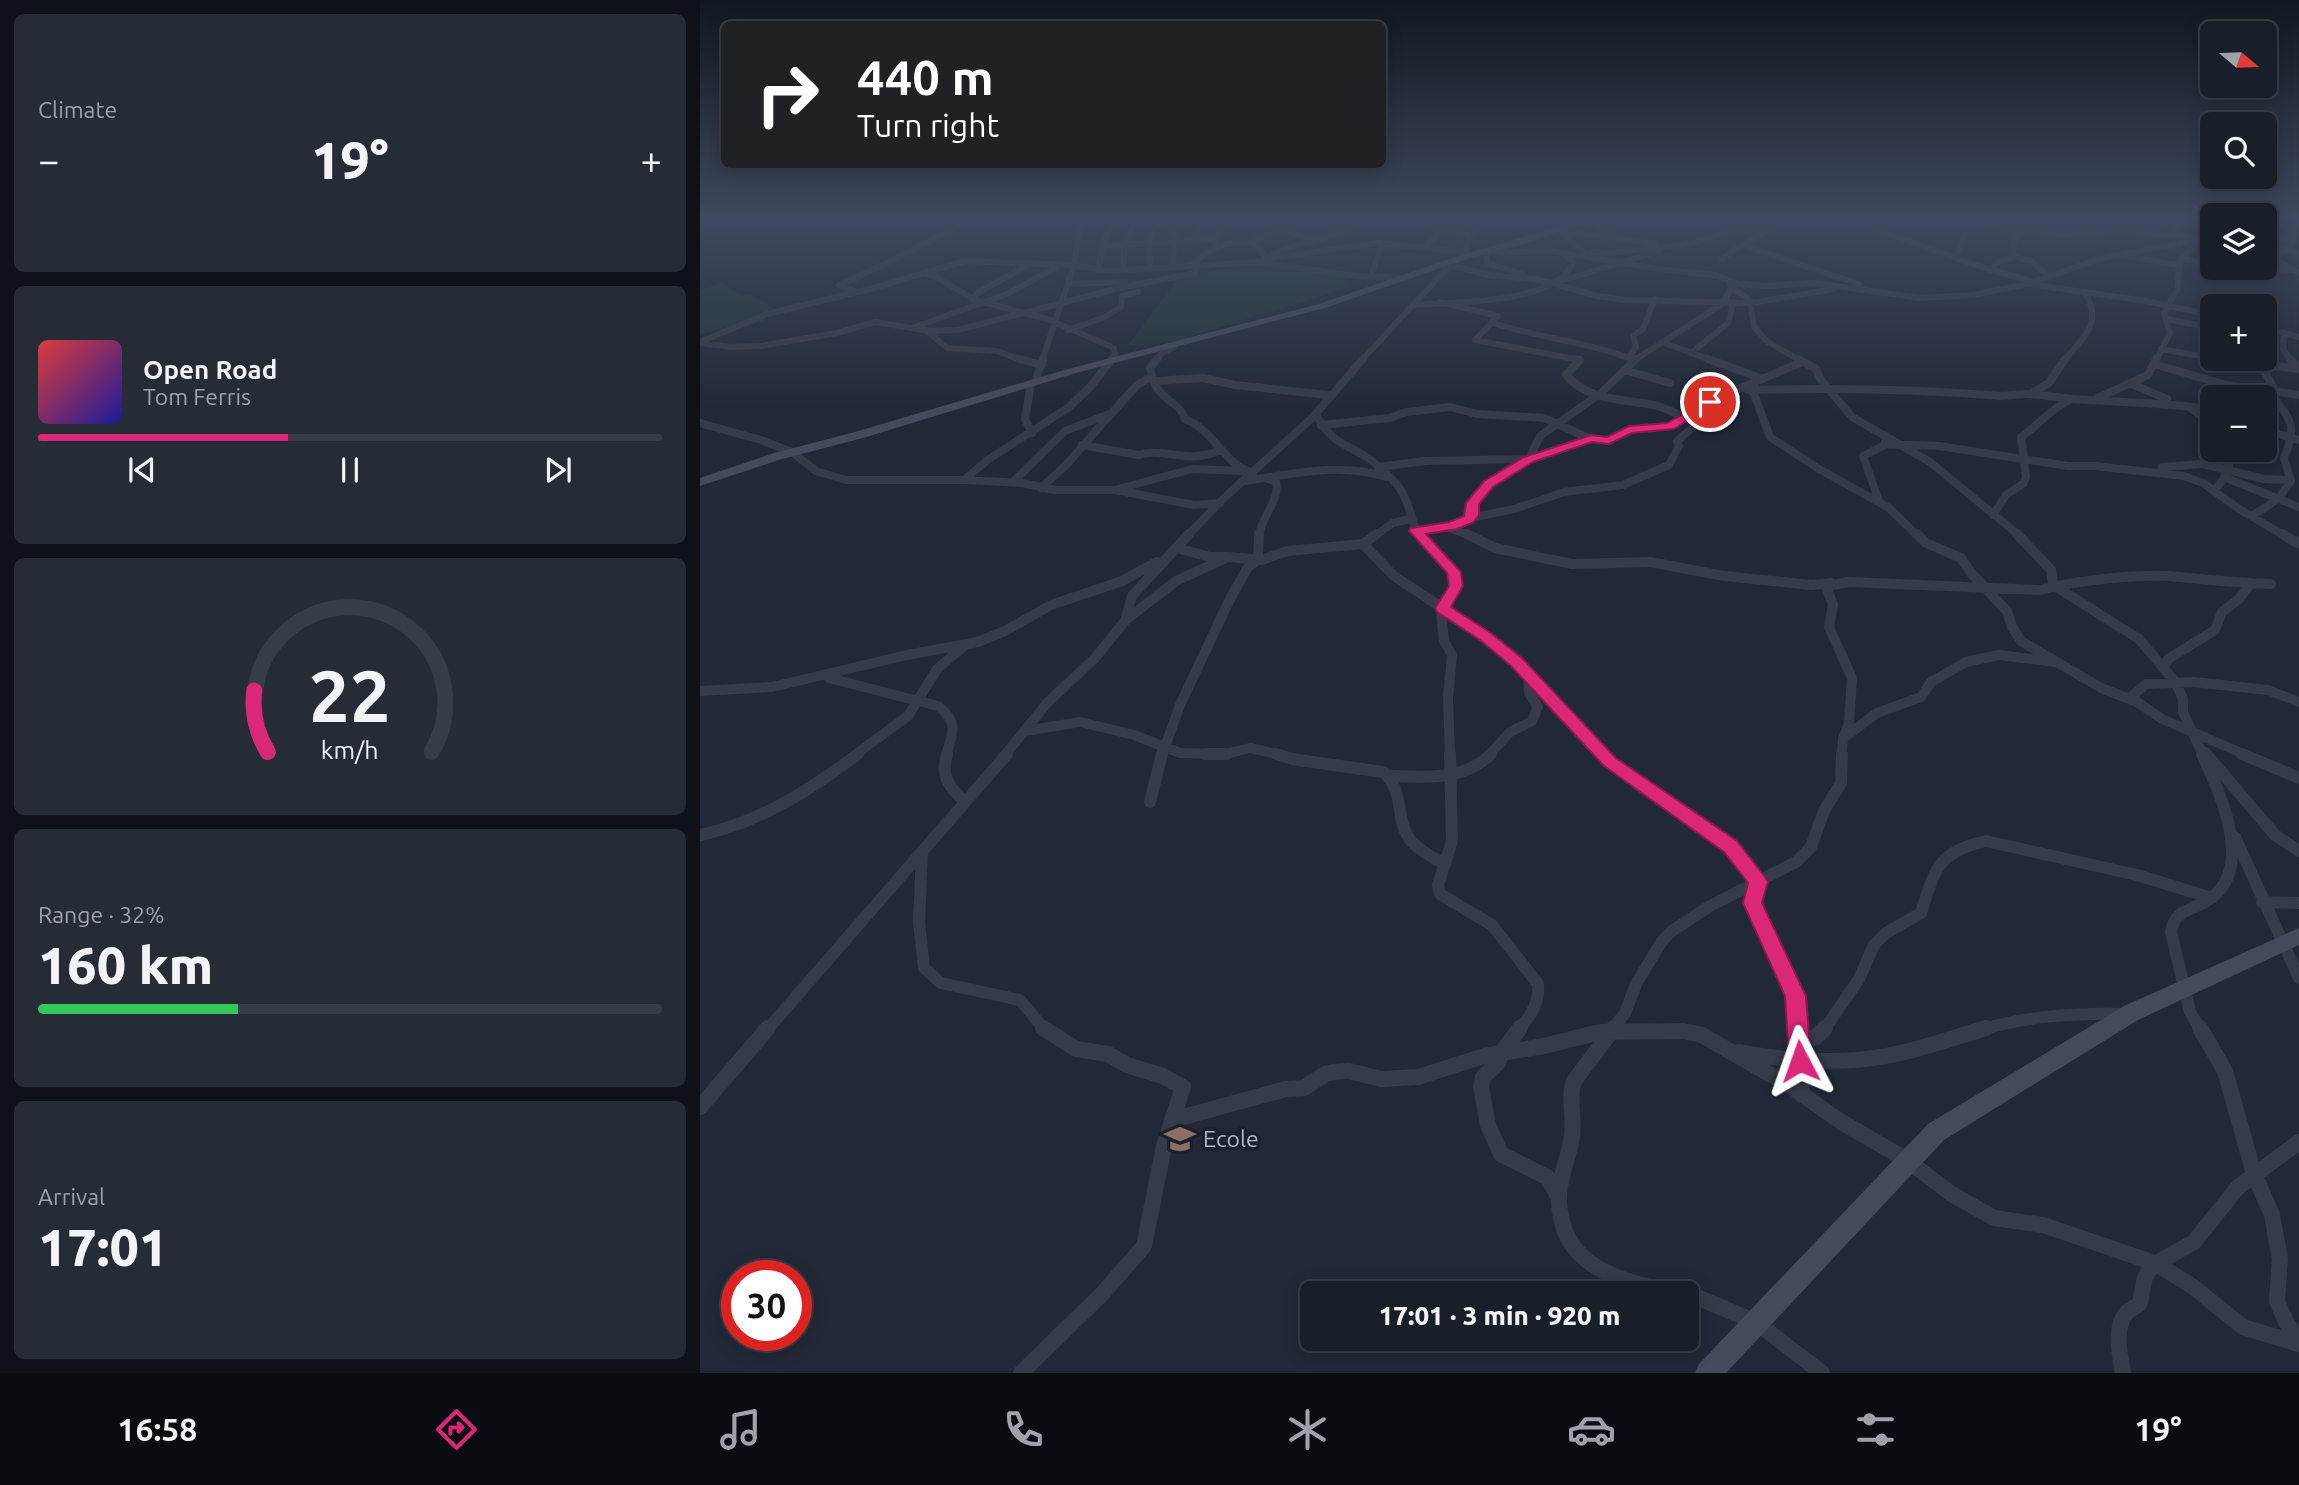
<!DOCTYPE html>
<html lang="en">
<head>
<meta charset="utf-8">
<style>
	:root { --surface:#191f2a; --page:#262c36; --text:#f1f3f6; --muted:#9fa2a8; --line:#373d47; --accent:#db2777 }
	body { margin:0; font-family:Ubuntu,sans-serif; background:var(--page); color:var(--text); height:100vh; display:flex; flex-direction:column; font-size:26px; white-space:nowrap }
	* { box-sizing:border-box; margin:0 }
	p { font-size:23px; color:var(--muted) }
	.icon { flex:none; width:38px; height:38px; fill:none; stroke:currentColor; stroke-width:2; stroke-linecap:round; stroke-linejoin:round }
	.map { position:relative; flex:1; overflow:hidden }
	.panel { display:flex; flex-direction:column; gap:14px; padding:14px; background:#0e1117; width:700px }
	.panel>* { flex:none }
	.hud { position:absolute; left:21px; top:21px; width:665px; height:147px; border-radius:10px; box-shadow:0 4px 18px #0003,0 0 0 2px var(--line); background:#202124; color:#fff; overflow:hidden }
	.needle { width:46px; rotate:109deg }
	.controls { position:absolute; left:1500px; top:21px; display:grid; gap:14px }
	.controls a { display:grid; place-items:center; width:77px; height:77px; border-radius:10px; background:var(--surface); box-shadow:0 4px 18px #0003,0 0 0 2px var(--line); font-size:35px }
	.speed { position:absolute; left:21px; top:1260px; display:flex; gap:14px; font-size:35px; font-weight:700; text-align:center }
	.speed>* { display:grid; place-content:center; width:91px; height:91px; border-radius:50%; background:var(--surface); box-shadow:0 4px 18px #0003,0 0 0 2px var(--line); line-height:1 }
	.speed .limit { border:10px solid #d22; background:#fff; color:#111 }
	.pin { position:absolute; display:grid; place-items:center; width:60px; height:60px; color:#fff; margin:-30px; border:4px solid #fff; border-radius:50%; box-shadow:0 2px 7px #0007 }
	.me { position:absolute; width:77px; margin:-38px; rotate:356deg; stroke-linejoin:round; filter:drop-shadow(0 0 5px #0008) }
	.turn { display:flex; align-items:center; gap:24px; height:147px; padding:0 21px; font-size:32px }
	.turn .icon { width:91px; height:91px; stroke-width:2.5 }
	.turn b { display:block; font-size:49px; line-height:60px }
	.big { font-size:52px; font-weight:800; line-height:1.1 }
	.panel .widget { flex:1; display:flex; flex-direction:column; justify-content:center; gap:10px; min-width:0; padding:0 24px; border-radius:10px; background:var(--page) }
	.panel .dial { align-items:center; gap:0 }
	.dial svg { height:182px; overflow:visible; fill:none; stroke:var(--line); stroke-width:7; stroke-linecap:round; text-anchor:middle }
	.dial text { fill:var(--text); stroke:none }
	.song { display:flex; align-items:center; gap:21px }
	.cover { width:84px; height:84px; border-radius:10px; background:linear-gradient(135deg,hsl(0 70% 55%),hsl(240 70% 35%)) }
	.played { height:7px; border-radius:4px; background:linear-gradient(90deg,var(--accent) 40%,var(--line) 40%) }
	.keys { display:flex; justify-content:space-around; direction:ltr }
	.heat { display:flex; justify-content:space-between; align-items:center; font-size:38px; direction:ltr }
	.charge { height:10px; border-radius:5px; background:linear-gradient(90deg,#34c759 32%,var(--line) 0) }
	.trip { position:absolute; left:600px; top:1281px; width:399px; height:70px; border-radius:10px; background:var(--surface); box-shadow:0 4px 18px #0003,0 0 0 2px var(--line); font-weight:800; line-height:70px; text-align:center }
	.tabs { display:flex; height:112px; justify-content:space-around; align-items:center; background:#0a0c11; color:var(--muted) }
	.tabs .icon { width:49px; height:49px }
	.tabs .selected { color:var(--accent) }
	.tabs b { font-size:32px; color:var(--text) }
	main { display:flex; flex:1; min-height:0 }
	.map>svg:first-child { display:block }
</style>
</head>
<body>
<main>
<section class="panel">
<div class="widget"><p>Climate</p>
<div class="heat"><a>−</a><b class="big">19°</b><a>+</a></div>
</div>
<div class="widget">
<div class="song"><i class="cover"></i><div><b>Open Road</b><p>Tom Ferris</p></div></div>
<div class="played"></div>
<div class="keys"><svg class="icon" aria-label="previous" viewBox="0 0 24 24"><path d="M18 5L8 12l10 7zM5 5v14"/></svg><svg class="icon" aria-label="pause" viewBox="0 0 24 24"><path d="M8 5v14M16 5v14"/></svg><svg class="icon" aria-label="next" viewBox="0 0 24 24"><path d="M6 5l10 7-10 7zM19 5v14"/></svg></div>
</div>
<div class="widget dial"><svg viewBox="0 0 100 80">
<path d="M14 69A42 42 0 1 1 86 69"/>
<path d="M14 69A42 42 0 0 1 8 42" stroke="#db2777"/>
<text x="50" y="56" font-size="32" font-weight="700">22</text>
<text x="50" y="72" font-size="11">km/h</text>
</svg></div>
<div class="widget"><p>Range · 32%</p><b class="big">160 km</b><div class="charge"></div></div>
<div class="widget"><p>Arrival</p><b class="big">17:01</b></div>
</section>
<div class="map">
<svg width="1599" height="1373" viewBox="0 0 1599 1373">
	<rect width="100%" height="100%" fill="#212938"/>
	<path fill="#233439" d="M 554,262 L 645,275 L 647,288 L 470,343 L 427,346 L 479,278 Z
		M 22,283 L 42,296 L 50,294 L 75,309 L 56,315 L 66,320 L 35,330 L 25,327 L 0,335 L 0,290 Z"/>
	<g fill="none" stroke-linecap="round" stroke-linejoin="round">
		<path stroke="#353b48" stroke-width="6" d="M 543,220 L 574,225 L 614,241
			M 611,220 L 629,228 L 644,230
			M 681,220 L 771,234
			M 782,220 L 833,225 L 845,220
			M 849,220 L 866,226
			M 896,220 L 898,228 L 911,234
			M 1103,220 L 1185,225 L 1241,223 L 1362,234 L 1422,231 L 1495,237 L 1512,243
			M 1393,220 L 1445,228
			M 1485,220 L 1512,234
			M 1571,220 L 1594,234 L 1590,246 L 1575,258
			M 1594,220 L 1599,220
			M 636,223 L 646,220
			M 1169,227 L 1272,264 L 1330,281
			M 862,231 L 956,244
			M 863,232 L 878,248 L 890,255
			M 1472,235 L 1477,220
			M 1564,235 L 1593,240
			M 495,240 L 500,220
			M 551,242 L 581,228
			M 515,245 L 522,220
			M 1042,245 L 1070,229
			M 1564,245 L 1599,253
			M 403,246 L 516,239
			M 725,247 L 741,231 L 781,220
			M 791,251 L 810,253 L 844,250 L 965,270 L 1015,275 L 1038,284 L 1066,286 L 1115,283 L 1220,298 L 1273,295 L 1328,284 L 1446,301 L 1512,315
			M 786,252 L 787,263 L 822,274
			M 892,252 L 911,253 L 990,244 L 1029,231 L 1079,228 L 1095,220
			M 573,253 L 670,223
			M 1564,253 L 1599,273
			M 1313,256 L 1331,261 L 1349,277
			M 1427,256 L 1478,265
			M 1255,258 L 1268,225
			M 565,259 L 677,243 L 766,252
			M 1022,259 L 1042,245 L 1159,284
			M 1481,259 L 1512,264
			M 492,265 C 509,247 530,240 554,243 L 566,257
			M 750,265 L 789,275 L 836,279 L 897,296 L 925,300 L 1052,303 L 1134,289
			M 472,266 L 475,236 L 471,230 L 475,220
			M 450,268 L 449,243 L 455,226 L 474,224
			M 1558,268 L 1593,270
			M 398,270 L 405,237 L 414,220
			M 423,270 L 425,244 L 436,220
			M 1290,270 L 1297,263 L 1313,257 L 1314,238 L 1322,232
			M 223,273 L 234,276 L 273,299 L 350,320 L 414,348 L 415,355 L 411,361
			M 671,277 L 682,243
			M 861,281 L 959,251
			M 1030,282 L 1031,287 L 1050,300 L 1054,327 L 1068,342 L 1101,361
			M 1330,283 L 1399,259 L 1497,240
			M 368,284 L 425,282
			M 157,292 L 139,285 C 185,266 227,241 272,220
			M 272,299 L 279,292 L 328,265
			M 740,302 L 798,316 L 775,340 L 880,360
			M 715,305 C 753,302 859,304 873,262 L 865,255
			M 1467,319 L 1512,328
			M 793,323 C 839,338 889,342 934,360
			M 215,327 L 307,294 L 355,268
			M 1564,328 L 1599,337
			M 226,330 L 247,348 L 297,351 L 324,361
			M 368,330 L 405,317 L 421,307 L 422,296 L 438,292
			M 1584,333 L 1583,349 L 1591,361
			M 0,342 L 67,314 L 170,289 L 265,261 L 374,265 L 408,271 L 558,262 L 656,276 L 703,278
			M 962,342 L 1013,361
			M 0,343 L 31,347 L 61,346 L 137,333 L 175,322 L 230,331 L 258,330 L 415,289 L 495,273 L 499,265
			M 1461,349 L 1512,358
			M 991,353 L 1028,323 L 1033,303
			M 928,358 L 936,347 L 933,336 L 943,329 L 955,299
			M 1520,359 L 1533,361
			M 342,361 L 374,265 L 381,220
			M 456,361 L 462,353 L 475,346
			M 661,361 L 750,265 L 765,254 L 769,238 L 782,220
			M 933,361 L 1024,303 L 1031,287
			M 1364,361 C 1384,336 1403,325 1385,292
			M 1456,361 L 1470,333 L 1464,313 L 1477,290 L 1480,261 L 1499,240"/>
		<path stroke="#353b48" stroke-width="8" d="M 320,359 L 342,365
			M 457,359 L 450,368 C 455,402 480,400 485,419 C 514,430 523,464 553,473
			M 874,359 L 880,360
			M 931,359 L 934,360
			M 1008,359 L 1063,379
			M 1098,359 L 1116,369 L 1121,380 L 1152,417 L 1230,462 L 1320,536
			M 1520,359 L 1599,369
			M 1590,359 L 1599,369
			M 880,360 L 866,375 C 888,400 918,399 949,404 C 962,406 974,413 986,417
			M 1559,361 L 1575,391
			M 1454,364 L 1526,385 L 1599,395
			M 924,370 L 970,383
			M 453,381 L 503,378 L 535,385 L 629,395
			M 335,382 L 343,359
			M 1055,383 L 1053,391 L 1070,437 L 1119,469 L 1189,508 L 1218,536
			M 331,384 L 325,419 L 332,433
			M 1431,384 L 1467,399
			M 1048,390 C 1132,388 1216,389 1299,396 C 1308,396 1317,394 1326,394 C 1341,394 1357,398 1373,399 C 1420,402 1466,403 1512,409
			M 1334,392 L 1349,383 L 1365,359
			M 1398,398 L 1448,375 L 1456,359
			M 1489,407 L 1512,424
			M 616,414 C 630,441 641,442 665,456 C 676,463 690,476 698,486 C 710,501 710,519 719,536
			M 0,423 L 61,440 L 92,452 L 116,471 L 146,480 L 264,480 L 289,459 L 369,407 L 390,387 L 412,359
			M 621,425 L 690,418 L 706,412 L 750,407 L 777,414 L 844,418 L 891,439 L 909,441 L 929,430 L 970,426 L 1017,398 L 1102,362
			M 1564,430 L 1599,440
			M 1185,444 L 1239,446 L 1368,466 L 1395,466 L 1484,476 L 1503,483 L 1539,509 L 1585,536
			M 382,445 L 439,455 C 465,447 487,465 521,450
			M 678,467 L 726,461 L 829,459 L 840,436 L 901,393 L 936,359
			M 1462,467 L 1503,464 L 1564,479 L 1591,480
			M 1524,477 L 1599,507
			M 264,480 L 322,483 L 355,490 L 415,490 L 494,505 L 520,503
			M 545,481 C 594,474 638,462 686,477
			M 313,482 L 365,431 L 412,413 L 437,385 L 451,377
			M 341,488 L 367,464 L 409,416
			M 418,489 L 492,469 L 545,471
			M 1514,491 L 1523,480 L 1529,465 L 1524,459 L 1525,450
			M 1179,501 L 1163,456 L 1183,446 L 1186,440
			M 1293,515 L 1306,495 L 1324,483 L 1326,477 L 1321,437 C 1341,423 1349,410 1371,399
			M 1552,516 L 1578,499 L 1591,481 L 1584,458 C 1599,422 1589,420 1569,390
			M 770,518 L 814,509 L 864,492 L 923,485 L 969,465 L 979,446 L 977,441 L 992,428 L 999,410
			M 743,526 L 771,536
			M 716,531 L 763,523 L 772,515 L 776,500 L 787,486 L 801,474 L 838,456 L 891,439
			M 487,536 L 524,498 L 612,418 L 663,359
			M 559,536 C 561,516 580,502 576,482 L 566,478
			M 675,536 L 693,523 L 710,519"/>
		<path stroke="#353b48" stroke-width="10" d="M 718,534 L 754,572 L 756,586 L 741,612 L 744,641 L 752,655 L 748,698 L 750,755
			M 767,534 L 795,548 L 872,564 L 950,562 L 1024,576 L 1111,585 L 1131,583
			M 1217,534 L 1226,543 L 1261,558 L 1271,573 L 1307,611 L 1312,627 L 1321,641 L 1401,688 L 1437,702 L 1462,719 L 1546,755
			M 1317,534 L 1351,570 L 1353,585 L 1439,639 L 1476,683 L 1483,699 L 1483,712 L 1503,755
			M 1582,534 L 1597,543 L 1599,541
			M 663,544 L 694,576 L 785,636 L 817,662 L 828,676 L 829,693 L 838,707 L 832,721 L 810,732 L 789,755
			M 473,551 L 477,548 L 510,557 L 528,557
			M 427,619 L 476,581 L 528,557 L 562,560 L 587,551 L 663,544 L 677,534
			M 1464,668 L 1468,659 L 1515,630 L 1522,612 L 1539,599 L 1551,583
			M 828,676 L 904,755
			M 129,678 L 238,706 C 259,722 253,733 246,755
			M 0,691 L 72,687 L 207,655 L 278,642 L 305,631 L 351,605 L 422,581 L 457,562
			M 1429,699 L 1446,684 L 1494,682 L 1568,690 L 1599,702
			M 325,731 L 380,722 L 434,735 L 480,753 L 525,754 L 550,748 L 581,755
			M 1145,737 L 1177,713 L 1221,697 L 1231,682 L 1266,662 L 1299,655 L 1355,662
			M 1505,752 L 1508,755
			M 155,755 L 208,716 L 237,669 L 264,646
			M 305,755 L 347,703 L 395,658 L 425,621 L 432,596 L 489,534
			M 462,755 L 480,705 L 529,601 L 548,567 L 558,560 L 559,534
			M 1142,755 L 1143,739 L 1149,723 L 1152,678 L 1129,627 L 1133,605 L 1126,586 L 1149,582 L 1340,590 C 1374,581 1434,574 1469,576 C 1503,579 1536,583 1571,584"/>
		<path stroke="#353b48" stroke-width="12" d="M 247,754 C 240,776 249,787 265,802
			M 505,754 L 527,754
			M 576,754 L 592,759 L 683,772 C 706,791 694,822 712,842 C 721,852 734,858 745,864
			M 750,754 L 752,841 L 738,885 L 740,894 L 792,925 L 838,984 C 840,1003 830,1016 819,1030
			M 903,754 L 910,762 L 1018,835 L 1031,847 L 1058,882 L 1052,903 L 1096,996 L 1098,1030
			M 1506,754 L 1575,835 L 1599,851
			M 1542,754 L 1599,778
			M 691,776 C 726,777 764,781 791,754
			M 450,802 L 462,754
			M 0,835 C 59,823 110,790 158,754
			M 1535,837 L 1599,978
			M 222,852 L 219,922 L 224,968 L 241,983 L 320,1000 L 345,1030
			M 1562,902 L 1599,903
			M 67,1030 L 307,754
			M 912,1030 L 925,1013 L 936,984 L 962,941 L 972,931 L 1010,906 L 1096,862 L 1111,847 L 1124,811 L 1141,783 L 1142,754
			M 1124,1030 L 1159,979 L 1174,945 L 1186,933 L 1221,913 C 1235,869 1237,852 1286,841 L 1437,875 L 1512,898
			M 1280,1030 C 1328,1016 1373,1013 1423,1014
			M 1501,1030 L 1490,1012 L 1471,932 C 1474,911 1489,911 1505,902 C 1558,873 1520,793 1502,754"/>
		<path stroke="#353b48" stroke-width="16" d="M 820,1028 L 801,1053 L 798,1063 L 783,1077 L 781,1087 L 788,1125 L 801,1154 L 847,1177 L 859,1198
			M 914,1028 L 874,1081 L 872,1088 C 870,1104 874,1120 872,1137 C 869,1156 860,1175 859,1195 C 857,1270 926,1284 985,1293
			M 1098,1028 L 1102,1095
			M 1500,1028 L 1525,1071 L 1554,1174 L 1572,1215 L 1580,1259 L 1577,1301 L 1586,1322 L 1599,1341
			M 1098,1044 L 1115,1038 L 1125,1028
			M 1039,1052 C 1087,1061 1138,1065 1186,1056 C 1220,1050 1253,1038 1286,1028
			M 0,1107 L 68,1028
			M 472,1120 L 586,1089 L 604,1088 L 625,1074 L 633,1072 L 649,1071 L 681,1079 L 718,1077 L 784,1056 L 844,1046 L 900,1032 L 984,1031 L 1002,1035 L 1090,1086 L 1143,1123 L 1207,1160 L 1250,1193 L 1294,1218 L 1343,1225 L 1455,1263 L 1492,1286 L 1543,1327 L 1599,1344
			M 987,1293 L 1056,1322 L 1122,1373
			M 321,1373 L 402,1294 L 444,1246 L 464,1146 L 483,1087 L 463,1076 L 427,1065 L 408,1054 L 376,1049 L 343,1028
			M 1423,1373 C 1420,1356 1413,1327 1427,1312 C 1431,1309 1436,1307 1440,1303 L 1445,1277 L 1453,1265 L 1494,1242 L 1538,1187 L 1599,1142"/>
		<path fill="#434a5b" fill-rule="evenodd" d="M 880,220 L 892,220 L 827,243 L 761,261 L 625,308 L 376,373 L 163,438 L 82,459 L 0,486 L 0,478 L 74,453 L 155,432 L 368,369 L 619,304 L 755,257 Z
			M 1599,928 L 1599,945 L 1438,1020 L 1244,1140 L 1026,1373 L 995,1373 L 999,1364 L 1228,1124 L 1424,1006 Z"/>
	</g>
	<linearGradient id="sky" x2="0" y2="1"><stop stop-color="#12171f"/><stop offset="0.53" stop-color="#3d495e"/><stop offset="1" stop-color="#3d495e" stop-opacity="0"/></linearGradient>
	<rect width="1599" height="412" fill="url(#sky)"/>
	<path fill="#db2777" stroke="#8e194d" stroke-width="2" d="M 1010,399 L 1015,402 L 1014,404 L 974,429 L 932,433 L 909,444 L 892,442 L 833,462 L 793,487 L 779,504 L 779,515 L 774,522 L 757,529 L 726,534 L 761,572 L 763,586 L 751,607 L 791,633 L 822,658 L 916,758 L 1037,841 L 1065,877 L 1068,882 L 1062,903 L 1106,996 L 1111,1061 L 1108,1068 L 1100,1071 L 1093,1068 L 1089,1061 L 1085,996 L 1043,903 L 1048,883 L 1024,852 L 904,766 L 811,666 L 780,640 L 737,612 L 735,608 L 749,586 L 747,573 L 709,531 L 711,528 L 749,522 L 764,516 L 766,503 L 784,481 L 824,457 L 891,435 L 907,437 L 929,426 L 967,423 Z"/>
	<defs>
		<symbol id="school-bare" viewBox="-9 -9 18 18"><path d="M0-5L7-2L0 1L-7-2ZM-4 1L0 2.5L4 1V4Q0 6-4 4Z" fill="#8d6e63" stroke="#1a202d" stroke-width="2.5" paint-order="stroke"/></symbol>
	</defs>
	<g fill-rule="evenodd">
		<use href="#school-bare" x="458" y="1117" width="44" height="44"/>
	</g>
	<g text-anchor="middle" stroke-width="7" stroke-linejoin="round" paint-order="stroke">
		<g font-size="23" fill="#b0b6c5" stroke="#1a202d" text-anchor="start">
			<text x="503" y="1147">Ecole</text>
		</g>
	</g>
</svg>
<div class="controls">
<a><svg class="needle" viewBox="-14 -14 28 28"><path d="M0-13l5 13h-10z" fill="#e53935"/><path d="M0 13l5-13h-10z" fill="#9fa2a8"/></svg></a>
<a><svg class="icon" aria-label="search" viewBox="0 0 24 24"><circle cx="10" cy="10" r="6"/><path d="M15 15l6 6"/></svg></a>
<a><svg class="icon" aria-label="layers" viewBox="0 0 24 24"><path d="M12 4l9 5-9 5-9-5zM3 14l9 5 9-5"/></svg></a>
<a>+</a>
<a>−</a>
</div>
<div class="speed"><div class="limit">30</div></div>
<div class="pin" style="left:1010px;top:402px;background:#d93025"><svg class="icon" aria-label="arrive" viewBox="0 0 24 24"><path d="M6 21V4h12l-3 4 3 4H6"/></svg></div>
<svg class="me" style="left:1100px;top:1061px" viewBox="-20 -20 40 40"><path d="M0-17L14 15 0 8-14 15z" fill="#db2777" stroke="#fff" stroke-width="4"/></svg>
<div class="trip">17:01 · 3 min · 920 m</div>
<div class="hud">
<div class="turn"><svg class="icon" aria-label="right" viewBox="0 0 24 24"><path d="M7 20v-9h11M14 6l5 5-5 5"/></svg><div><b>440 m</b>Turn right</div></div>
</div>
</div>
</main>
<nav class="tabs">
<b>16:58</b>
<svg class="icon selected" aria-label="directions" viewBox="0 0 24 24"><path d="M12 3l9 9-9 9-9-9zM9 14v-3h6M13 9l2 2-2 2"/></svg>
<svg class="icon" aria-label="music" viewBox="0 0 24 24"><path d="M9 18V5l10-2v13"/><circle cx="6" cy="18" r="3"/><circle cx="16" cy="16" r="3"/></svg>
<svg class="icon" aria-label="phone" viewBox="0 0 24 24"><path d="M5 4h4l2 5-3 2q2 4 5 5l2-3 5 2v4C11 20 4 13 5 4z"/></svg>
<svg class="icon" aria-label="climate" viewBox="0 0 24 24"><path d="M12 3v18M4 7l16 10M4 17L20 7"/></svg>
<svg class="icon" aria-label="car" viewBox="0 0 24 24"><path d="M5 17H2v-5l4-1 3-4h7l3 4 3 1v5h-3M9 17h6M6 11h13"/><circle cx="7" cy="17" r="2"/><circle cx="17" cy="17" r="2"/></svg>
<svg class="icon" aria-label="filters" viewBox="0 0 24 24"><path d="M4 7h16M4 17h16"/><circle cx="9" cy="7" r="2"/><circle cx="15" cy="17" r="2"/></svg>
<b>19°</b>
</nav>
</body>
</html>
